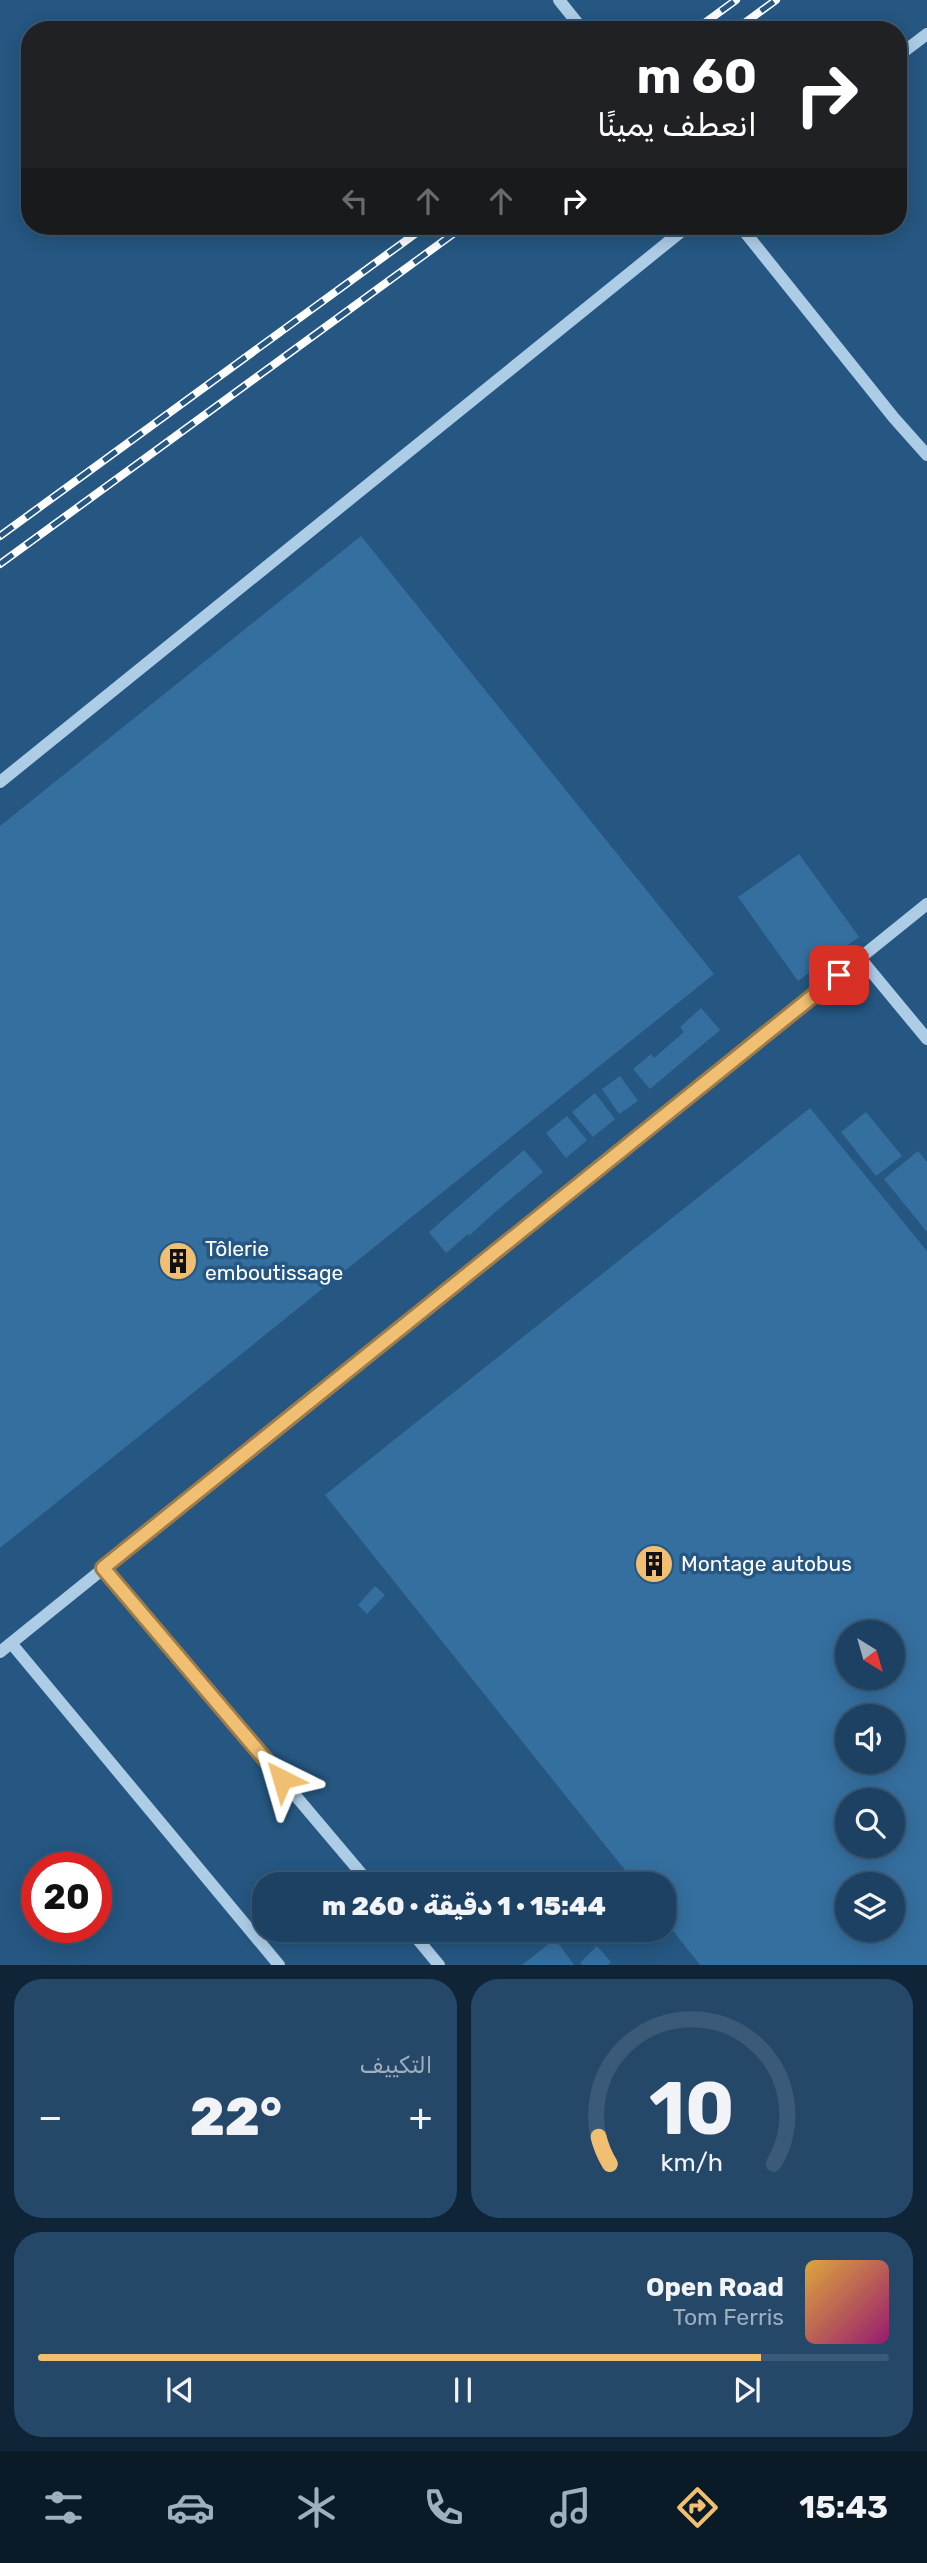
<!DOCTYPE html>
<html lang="ar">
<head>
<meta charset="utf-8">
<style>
	:root { --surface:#1c4162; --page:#254868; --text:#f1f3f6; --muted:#a0afbe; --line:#3a5a77; --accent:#f1bf71 }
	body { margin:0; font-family:Rubik,"Noto Sans Arabic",sans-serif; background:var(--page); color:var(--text); direction:rtl; height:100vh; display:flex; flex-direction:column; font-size:26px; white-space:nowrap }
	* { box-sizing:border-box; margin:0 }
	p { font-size:23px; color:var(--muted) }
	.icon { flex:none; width:38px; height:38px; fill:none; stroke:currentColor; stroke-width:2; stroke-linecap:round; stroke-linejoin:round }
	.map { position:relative; height:1965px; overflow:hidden; direction:ltr }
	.details { display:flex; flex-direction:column; gap:14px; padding:14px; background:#0f2436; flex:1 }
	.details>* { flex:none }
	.top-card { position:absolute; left:21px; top:21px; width:886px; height:214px; border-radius:28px; box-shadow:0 4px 18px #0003,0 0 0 2px var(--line); direction:rtl; background:#202124; color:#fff; overflow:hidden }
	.needle { width:46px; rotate:143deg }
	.tools { position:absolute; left:835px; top:1620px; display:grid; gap:14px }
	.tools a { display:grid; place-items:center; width:70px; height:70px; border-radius:50%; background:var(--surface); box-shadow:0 4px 18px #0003,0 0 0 2px var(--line); font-size:35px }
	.speed { position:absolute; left:21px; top:1852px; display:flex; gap:14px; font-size:35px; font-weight:700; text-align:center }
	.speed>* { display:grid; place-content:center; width:91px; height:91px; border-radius:50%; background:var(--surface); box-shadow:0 4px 18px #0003,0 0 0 2px var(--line); line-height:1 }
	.speed .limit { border:10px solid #d22; background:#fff; color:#111 }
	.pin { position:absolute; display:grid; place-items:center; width:60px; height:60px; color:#fff; margin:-30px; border-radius:14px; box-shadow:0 4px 10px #0006 }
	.me { position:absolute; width:77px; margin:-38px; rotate:320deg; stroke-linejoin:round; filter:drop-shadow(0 0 5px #0008) }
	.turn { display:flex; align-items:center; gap:24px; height:147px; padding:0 35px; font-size:32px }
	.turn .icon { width:91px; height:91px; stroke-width:2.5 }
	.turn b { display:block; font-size:49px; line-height:60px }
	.lanes { display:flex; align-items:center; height:66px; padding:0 35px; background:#0003; justify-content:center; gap:35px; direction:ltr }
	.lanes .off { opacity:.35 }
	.big { font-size:52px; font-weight:800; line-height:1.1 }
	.details .card { flex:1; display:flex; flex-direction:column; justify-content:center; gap:10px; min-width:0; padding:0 24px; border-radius:28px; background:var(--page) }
	.details .dial { align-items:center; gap:0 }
	.dial svg { height:182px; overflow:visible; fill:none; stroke:var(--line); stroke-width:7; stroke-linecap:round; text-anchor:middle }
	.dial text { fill:var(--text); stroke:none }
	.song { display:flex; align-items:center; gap:21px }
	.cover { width:84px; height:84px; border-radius:10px; background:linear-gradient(135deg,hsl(40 70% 55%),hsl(320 70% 35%)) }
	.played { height:7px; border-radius:4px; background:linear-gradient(90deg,var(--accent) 85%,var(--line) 85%) }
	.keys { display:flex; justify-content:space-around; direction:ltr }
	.heat { display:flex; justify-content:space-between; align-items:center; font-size:38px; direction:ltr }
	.details .tiles { flex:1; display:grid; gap:14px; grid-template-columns:1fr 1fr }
	.card:last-child { grid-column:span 2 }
	.trip { position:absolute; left:252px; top:1872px; width:424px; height:70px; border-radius:28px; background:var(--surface); box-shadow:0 4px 18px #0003,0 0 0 2px var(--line); font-weight:800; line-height:70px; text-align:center; direction:rtl }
	.menu { display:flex; height:112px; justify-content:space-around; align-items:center; background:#0b1a27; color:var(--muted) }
	.menu .icon { width:49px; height:49px }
	.menu .current { color:var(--accent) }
	.menu b { font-size:32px; color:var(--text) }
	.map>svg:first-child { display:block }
</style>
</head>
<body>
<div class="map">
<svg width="927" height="1965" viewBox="0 0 927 1965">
	<rect width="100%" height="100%" fill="#255782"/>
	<path fill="#356f9f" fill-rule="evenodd" d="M 361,536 L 714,974 L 0,1548 L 0,826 Z
		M 799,854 L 859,937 L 798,981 L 738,897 Z
		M 701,1008 L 720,1030 L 650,1089 L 633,1069 L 651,1054 L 654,1058 L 684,1032 L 680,1027 Z
		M 620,1076 L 638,1101 L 619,1114 L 602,1089 Z
		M 595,1093 L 615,1119 L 593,1137 L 572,1112 Z
		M 810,1108 L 927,1251 L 927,1965 L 700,1965 L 663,1918 L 663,1885 L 637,1885 L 325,1495 ZM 847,1633 L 892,1633 L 892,1678 L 847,1678 ZM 847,1717 L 892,1717 L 892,1762 L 847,1762 ZM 847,1801 L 892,1801 L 892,1846 L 847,1846 ZM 847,1885 L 892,1885 L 892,1930 L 847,1930 Z
		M 866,1112 L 902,1156 L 876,1176 L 841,1132 Z
		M 567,1116 L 587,1140 L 566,1158 L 546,1133 Z
		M 524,1150 L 543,1172 L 494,1213 L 469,1236 L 468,1234 L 446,1253 L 429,1232 Z
		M 918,1151 L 927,1162 L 927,1232 L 884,1179 Z
		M 375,1586 L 385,1595 L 367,1614 L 358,1605 Z
		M 563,1872 L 572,1885 L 544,1885 Z
		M 555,1939 L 574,1965 L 522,1965 Z
		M 597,1946 L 611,1962 L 608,1965 L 582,1965 L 580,1963 Z"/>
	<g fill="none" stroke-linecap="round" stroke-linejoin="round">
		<path stroke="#adcde7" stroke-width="12" d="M 559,0 L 583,30
			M 898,56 L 927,34
			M 740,226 L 894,418 L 927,455
			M 0,782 L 688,226
			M 860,958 L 927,1039
			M 103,1568 L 371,1885
			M 11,1643 L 279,1965
			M 0,1652 L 927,904
			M 410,1930 L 439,1965"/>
		<defs>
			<path id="rail" d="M 695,30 L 736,0
				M 735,30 L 776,0
				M 0,536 L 426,226
				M 0,564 L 464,226"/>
		</defs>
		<use href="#rail" stroke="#fff" stroke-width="8"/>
		<use href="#rail" stroke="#255782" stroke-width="5" stroke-dasharray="16" stroke-linecap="butt"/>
	</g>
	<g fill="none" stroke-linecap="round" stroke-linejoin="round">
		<defs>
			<path id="route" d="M 282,1779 L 103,1568 L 839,975"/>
		</defs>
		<use href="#route" stroke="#9d7c49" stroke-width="18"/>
		<use href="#route" stroke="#f1bf71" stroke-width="12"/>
	</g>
	<defs>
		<symbol id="building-disc" viewBox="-11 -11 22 22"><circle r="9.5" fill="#f1bf71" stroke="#255782"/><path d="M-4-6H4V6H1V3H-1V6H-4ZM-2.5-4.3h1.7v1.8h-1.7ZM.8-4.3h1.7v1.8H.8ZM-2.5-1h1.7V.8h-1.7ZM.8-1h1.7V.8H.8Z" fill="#111"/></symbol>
	</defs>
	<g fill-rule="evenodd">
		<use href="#building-disc" x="156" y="1239" width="44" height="44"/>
		<use href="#building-disc" x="632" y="1542" width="44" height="44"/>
	</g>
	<g text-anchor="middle" stroke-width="7" stroke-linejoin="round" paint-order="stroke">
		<g font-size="21" fill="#fff" stroke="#255782" text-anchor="start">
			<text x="205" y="1256">Tôlerie<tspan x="205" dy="24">emboutissage</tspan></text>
			<text x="681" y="1571">Montage autobus</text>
		</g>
	</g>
</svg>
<div class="tools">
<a><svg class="needle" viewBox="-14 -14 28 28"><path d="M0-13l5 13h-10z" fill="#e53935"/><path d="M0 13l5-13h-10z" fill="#a0afbe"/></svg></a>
<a><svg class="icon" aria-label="sound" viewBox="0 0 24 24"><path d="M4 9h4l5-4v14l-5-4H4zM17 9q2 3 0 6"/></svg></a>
<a><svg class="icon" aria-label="search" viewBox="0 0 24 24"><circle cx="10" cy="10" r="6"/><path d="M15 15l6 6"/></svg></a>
<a><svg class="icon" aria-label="layers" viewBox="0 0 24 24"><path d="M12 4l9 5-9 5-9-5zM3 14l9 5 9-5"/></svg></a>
</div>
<div class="speed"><div class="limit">20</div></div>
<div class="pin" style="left:839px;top:975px;background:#d93025"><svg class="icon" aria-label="arrive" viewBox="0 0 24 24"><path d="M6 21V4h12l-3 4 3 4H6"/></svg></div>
<svg class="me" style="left:282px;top:1779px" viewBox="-20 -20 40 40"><path d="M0-17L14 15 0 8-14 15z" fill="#f1bf71" stroke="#fff" stroke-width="4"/></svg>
<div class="trip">15:44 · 1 دقيقة · 260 m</div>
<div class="top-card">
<div class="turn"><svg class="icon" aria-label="right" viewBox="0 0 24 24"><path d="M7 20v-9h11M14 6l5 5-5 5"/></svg><div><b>60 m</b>انعطف يمينًا</div></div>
<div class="lanes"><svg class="icon off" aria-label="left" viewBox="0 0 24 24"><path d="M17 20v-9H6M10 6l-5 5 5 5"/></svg><svg class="icon off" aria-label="ahead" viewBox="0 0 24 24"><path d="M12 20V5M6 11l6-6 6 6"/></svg><svg class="icon off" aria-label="ahead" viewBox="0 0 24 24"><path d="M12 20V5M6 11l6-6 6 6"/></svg><svg class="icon" aria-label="right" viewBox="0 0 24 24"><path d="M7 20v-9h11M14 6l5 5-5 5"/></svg></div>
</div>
</div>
<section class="details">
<div class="tiles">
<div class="card dial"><svg viewBox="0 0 100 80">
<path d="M14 69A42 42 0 1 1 86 69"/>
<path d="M14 69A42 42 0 0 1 9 57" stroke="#f1bf71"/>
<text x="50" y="56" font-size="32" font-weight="700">10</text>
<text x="50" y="72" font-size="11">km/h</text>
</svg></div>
<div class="card"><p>التكييف</p>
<div class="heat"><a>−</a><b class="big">22°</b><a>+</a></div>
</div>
<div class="card">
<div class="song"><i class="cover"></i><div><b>Open Road</b><p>Tom Ferris</p></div></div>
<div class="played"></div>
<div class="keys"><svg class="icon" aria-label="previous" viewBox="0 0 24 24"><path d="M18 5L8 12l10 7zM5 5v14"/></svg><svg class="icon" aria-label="pause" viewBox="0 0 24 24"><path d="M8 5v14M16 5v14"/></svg><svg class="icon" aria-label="next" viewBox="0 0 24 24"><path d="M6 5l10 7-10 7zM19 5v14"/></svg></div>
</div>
</div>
</section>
<nav class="menu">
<b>15:43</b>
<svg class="icon current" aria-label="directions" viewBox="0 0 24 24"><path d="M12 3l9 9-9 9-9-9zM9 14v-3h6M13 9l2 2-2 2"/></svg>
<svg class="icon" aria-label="music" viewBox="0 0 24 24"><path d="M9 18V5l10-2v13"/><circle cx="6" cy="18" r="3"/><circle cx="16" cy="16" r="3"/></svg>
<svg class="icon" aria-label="phone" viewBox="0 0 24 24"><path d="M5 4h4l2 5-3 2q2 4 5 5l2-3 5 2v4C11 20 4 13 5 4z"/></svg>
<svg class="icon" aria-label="climate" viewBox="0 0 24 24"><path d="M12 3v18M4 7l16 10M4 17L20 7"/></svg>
<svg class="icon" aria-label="car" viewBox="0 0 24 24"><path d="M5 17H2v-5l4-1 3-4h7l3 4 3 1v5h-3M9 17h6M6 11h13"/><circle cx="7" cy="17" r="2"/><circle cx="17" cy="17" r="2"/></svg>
<svg class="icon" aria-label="filters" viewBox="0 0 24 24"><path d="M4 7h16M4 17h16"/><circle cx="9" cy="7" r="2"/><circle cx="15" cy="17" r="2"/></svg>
</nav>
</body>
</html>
